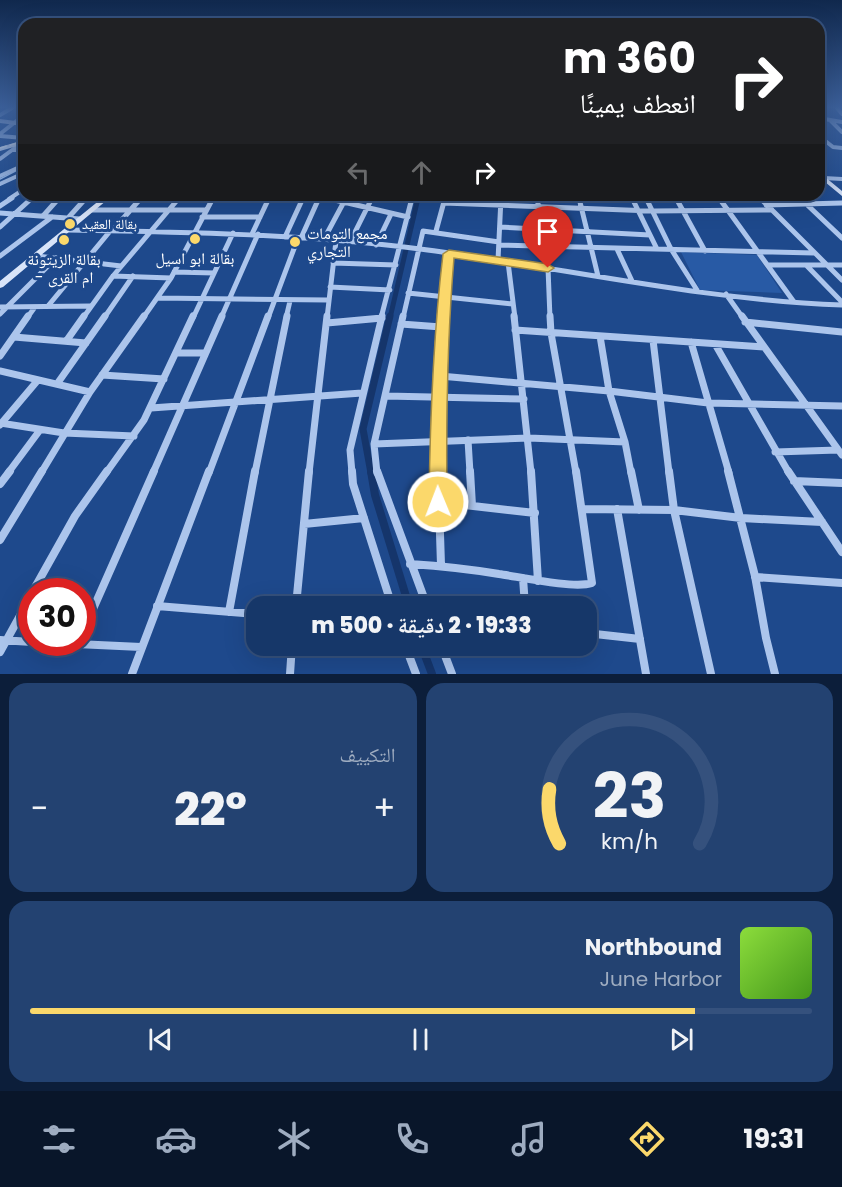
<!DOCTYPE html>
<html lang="ar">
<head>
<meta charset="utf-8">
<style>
	:root { --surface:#163769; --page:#234271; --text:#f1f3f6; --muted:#9eacc0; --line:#35517d; --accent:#fbd86b }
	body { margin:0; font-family:Poppins,"Noto Naskh Arabic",sans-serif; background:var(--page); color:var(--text); direction:rtl; height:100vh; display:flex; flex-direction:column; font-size:22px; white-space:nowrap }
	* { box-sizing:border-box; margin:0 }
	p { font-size:20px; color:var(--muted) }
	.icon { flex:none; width:33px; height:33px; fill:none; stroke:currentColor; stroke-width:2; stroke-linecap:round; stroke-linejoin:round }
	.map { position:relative; height:674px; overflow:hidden; direction:ltr }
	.drawer { display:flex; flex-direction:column; gap:9px; padding:9px; background:#0c1e3a; flex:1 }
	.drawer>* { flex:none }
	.banner { position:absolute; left:18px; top:18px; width:807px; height:183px; border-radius:18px; box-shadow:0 6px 24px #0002,0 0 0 2px var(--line); direction:rtl; background:#202124; color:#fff; overflow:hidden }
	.speed { position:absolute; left:18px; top:578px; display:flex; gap:12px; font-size:30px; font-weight:700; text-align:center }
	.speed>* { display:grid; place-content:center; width:78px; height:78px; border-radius:50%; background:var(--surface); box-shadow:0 6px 24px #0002,0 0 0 2px var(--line); line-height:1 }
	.speed .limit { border:9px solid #d22; background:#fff; color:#111 }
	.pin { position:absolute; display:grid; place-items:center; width:51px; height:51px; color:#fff; margin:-62px -26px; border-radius:50% 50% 50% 0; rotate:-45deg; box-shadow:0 0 6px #0007 }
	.pin .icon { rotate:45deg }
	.me { position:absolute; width:66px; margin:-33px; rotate:359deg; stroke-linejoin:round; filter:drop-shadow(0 0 4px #0008) }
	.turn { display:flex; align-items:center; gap:21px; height:126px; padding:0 30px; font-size:27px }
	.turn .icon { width:78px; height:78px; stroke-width:2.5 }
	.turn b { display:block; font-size:42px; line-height:51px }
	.lanes { display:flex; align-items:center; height:57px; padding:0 30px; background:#0003; justify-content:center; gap:30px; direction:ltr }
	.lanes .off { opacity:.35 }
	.big { font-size:45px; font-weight:800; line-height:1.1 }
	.drawer .card { flex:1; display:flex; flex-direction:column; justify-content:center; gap:9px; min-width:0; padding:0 21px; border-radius:18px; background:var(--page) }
	.drawer .dial { align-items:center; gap:0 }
	.dial svg { height:156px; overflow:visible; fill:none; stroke:var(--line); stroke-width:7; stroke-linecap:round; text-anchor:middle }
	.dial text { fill:var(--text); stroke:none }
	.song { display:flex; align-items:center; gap:18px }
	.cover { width:72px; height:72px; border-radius:9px; background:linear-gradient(135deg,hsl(90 70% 55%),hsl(100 70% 35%)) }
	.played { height:6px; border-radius:3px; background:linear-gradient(90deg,var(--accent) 85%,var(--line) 85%) }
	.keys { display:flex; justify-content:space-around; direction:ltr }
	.heat { display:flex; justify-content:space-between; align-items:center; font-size:33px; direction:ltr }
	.drawer .tiles { flex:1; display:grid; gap:9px; grid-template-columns:1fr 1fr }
	.card:last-child { grid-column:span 2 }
	.trip { position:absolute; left:246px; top:596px; width:351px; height:60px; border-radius:18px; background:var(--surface); box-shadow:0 6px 24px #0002,0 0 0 2px var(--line); font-weight:800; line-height:60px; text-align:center; direction:rtl }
	.tabs { display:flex; height:96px; justify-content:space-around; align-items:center; background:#09162a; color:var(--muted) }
	.tabs .icon { width:42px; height:42px }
	.tabs .current { color:var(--accent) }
	.tabs b { font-size:27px; color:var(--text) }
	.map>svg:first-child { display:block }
</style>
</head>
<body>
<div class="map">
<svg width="842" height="674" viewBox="0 0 842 674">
	<rect width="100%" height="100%" fill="#1e498c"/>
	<path fill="#285aa5" d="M 681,252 L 757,255 L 782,293 L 700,290 Z"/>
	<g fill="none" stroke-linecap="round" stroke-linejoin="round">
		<path stroke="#9fc0ee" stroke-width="1.5" d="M 0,179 L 23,167"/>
		<path stroke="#15356b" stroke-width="4" d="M 418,199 L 419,195"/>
		<path stroke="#15356b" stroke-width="5" d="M 390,318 L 418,198"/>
		<path stroke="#15356b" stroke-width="7" d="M 371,473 L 363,429 L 390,316"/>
		<path stroke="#15356b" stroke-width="8" d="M 371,471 L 375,495 L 409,606
			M 421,645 L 432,674"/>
		<path stroke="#acc5ec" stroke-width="4" d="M 837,108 L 842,114
			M 0,115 L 12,108
			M 819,118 L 842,122
			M 831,121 L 842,132
			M 0,134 L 24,115
			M 0,136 L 24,138
			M 819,136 L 833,147 L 842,148
			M 13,150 L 24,150
			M 0,159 L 23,142
			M 0,176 L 24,165
			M 824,178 L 842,179
			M 0,184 L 24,173
			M 314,195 L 332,199
			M 537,195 L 538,199
			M 578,195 L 579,199
			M 631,195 L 633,199
			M 645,195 L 647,199
			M 674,195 L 676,199
			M 717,195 L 720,199
			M 757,195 L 761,199
			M 797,195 L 801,199
			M 9,199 L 24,189
			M 31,199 L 35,195
			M 58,199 L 62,195
			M 84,199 L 88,195
			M 139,199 L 143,195
			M 177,199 L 181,195
			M 212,199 L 268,199
			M 212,199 L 214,195
			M 268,199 L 270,195
			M 302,199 L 304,195
			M 318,199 L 320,195
			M 345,199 L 347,195
			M 371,199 L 373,195
			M 412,199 L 413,195
			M 445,199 L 446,195
			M 485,199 L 485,195
			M 501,199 L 501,195"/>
		<path stroke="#acc5ec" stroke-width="5" d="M 326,198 L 408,217
			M 537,198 L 546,248
			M 579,198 L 598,276
			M 632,198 L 657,249
			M 646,198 L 671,249 L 697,290
			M 676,198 L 705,251
			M 719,198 L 794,302
			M 760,198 L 842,280
			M 800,198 L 842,238
			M 212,199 L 268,199
			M 444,203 L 652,211 L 772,210
			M 484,204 L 485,198
			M 766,205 L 842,203
			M 0,206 L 12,198
			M 92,210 L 205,210
			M 0,213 L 80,219
			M 43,216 L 59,198
			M 202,217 L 260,217
			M 68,218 L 86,198
			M 0,227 L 32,198
			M 500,227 L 650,235
			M 67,230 C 185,232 303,234 420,249 C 560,267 701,300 842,305
			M 113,230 L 141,198
			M 436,231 L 445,198
			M 252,234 L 269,198
			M 285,237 L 303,198
			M 301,238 L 319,198
			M 324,239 L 346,198
			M 350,242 L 372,198
			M 376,245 L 391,214
			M 499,245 L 814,253
			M 617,249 L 632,281
			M 0,256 L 52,217
			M 37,256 L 121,266
			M 498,260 L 501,198
			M 508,262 L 515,318
			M 333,263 L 396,265
			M 768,265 L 842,265
			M 807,266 L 842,302
			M 548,268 L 550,318
			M 174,272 L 214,273
			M 113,276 L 171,278
			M 330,287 L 390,290
			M 408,293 L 512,304
			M 726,294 L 743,318
			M 158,298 L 328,300
			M 48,306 L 111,230
			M 0,307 L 90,306
			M 0,314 L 56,258
			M 27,318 L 35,307
			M 83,318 L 113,276 L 179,198
			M 104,318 L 133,276
			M 143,318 L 171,278 L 213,198
			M 193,318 L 233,233
			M 221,318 L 258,234
			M 268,318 L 298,238
			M 286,318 L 290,301
			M 327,318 L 336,241
			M 381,318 L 412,198
			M 403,318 L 423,231 L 499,242
			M 443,318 L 449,254"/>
		<path stroke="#acc5ec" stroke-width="7" d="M 514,316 L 531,473
			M 550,316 L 551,333 L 576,473
			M 742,316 L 842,455
			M 745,322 L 842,332
			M 327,323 L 382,318
			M 401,324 L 441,327
			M 515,330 L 764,347
			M 600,336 L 609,391 L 625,442 L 631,473
			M 14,337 L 86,343
			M 67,340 L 84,316
			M 653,340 L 669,473
			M 691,342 L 729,473
			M 715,344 L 789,473
			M 177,353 L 205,353
			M 0,356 L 28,316
			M 0,371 L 90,392
			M 102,375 L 164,379
			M 440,376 L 609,391 L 708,403 L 842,406
			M 57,384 L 105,316
			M 386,396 L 524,399
			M 151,408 L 362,393
			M 0,423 L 64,433 L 134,436
			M 0,425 L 38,380
			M 468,440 L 470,473
			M 374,444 L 529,438 L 625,442
			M 775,452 L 838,450
			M 8,473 L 40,430
			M 41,473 L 90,392 L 144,316
			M 106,473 L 144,420 L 193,316
			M 153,473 L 222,316
			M 209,473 L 268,316
			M 255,473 L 287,316
			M 309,473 L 327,316
			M 352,473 L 350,450 L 382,316
			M 377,473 L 374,444 L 403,316
			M 438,473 L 443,316"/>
		<path stroke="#acc5ec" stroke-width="8" d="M 352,471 L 353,484 L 392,606
			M 377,471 L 427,606
			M 438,471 L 441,565
			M 470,471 L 472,506
			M 531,471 L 538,581
			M 631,471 L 639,510
			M 669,471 L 674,510 L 711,674
			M 728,471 L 755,576 L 766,638 L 775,674
			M 788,471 L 842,552
			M 794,481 L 842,483
			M 0,484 L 10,471
			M 438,502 L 535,513
			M 583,509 L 674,510 L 741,518 L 822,522
			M 617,509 L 646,674
			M 304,524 L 364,518
			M 0,540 L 42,471
			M 410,564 C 440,566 469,569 499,574 C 520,577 574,589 592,583 L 576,471
			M 755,577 L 842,583
			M 523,578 L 525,606
			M 33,591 L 75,516 L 107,471
			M 157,606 L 256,614
			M 296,606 L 309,471
			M 229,612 L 255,471
			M 586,633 L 640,639
			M 82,634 L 154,471
			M 0,640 L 32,642
			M 33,642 L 141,647
			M 405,645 L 416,674
			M 441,645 L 452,674
			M 0,652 L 32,594
			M 132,674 L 209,471
			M 290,674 L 292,645"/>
		<path fill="#d8e4f9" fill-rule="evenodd" d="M 0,119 L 24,122 L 24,126 L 0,123 Z
			M 24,140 L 24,144 L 0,151 L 0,147 Z
			M 819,172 L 842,191 L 842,196 L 819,177 Z
			M 106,195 L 113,195 L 3,287 L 0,288 L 0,281 Z"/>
		<path stroke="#fff" stroke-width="1.5" stroke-dasharray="7 3" stroke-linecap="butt" d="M 0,148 L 24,141"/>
	</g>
	<linearGradient id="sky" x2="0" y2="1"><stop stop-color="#10284d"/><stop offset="0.53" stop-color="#3b5f99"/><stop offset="1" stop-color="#3b5f99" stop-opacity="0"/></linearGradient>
	<rect width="842" height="202" fill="url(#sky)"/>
	<path fill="#fbd86b" stroke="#a38c46" stroke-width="1.5" d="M 449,250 L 548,264 L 554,268 L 548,272 L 454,258 C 447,340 446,420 447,502 L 444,508 L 438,511 L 432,508 L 429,502 C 430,419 433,337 443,254 Z"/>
	<g fill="#fbd86b" stroke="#1e498c" stroke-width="2">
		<circle cx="70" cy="224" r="6"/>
		<circle cx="195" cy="239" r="6"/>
		<circle cx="64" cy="240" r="6"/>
		<circle cx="295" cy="242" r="6"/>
	</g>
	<g text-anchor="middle" stroke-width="6" stroke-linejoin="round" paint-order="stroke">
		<g font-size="14" fill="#fff" stroke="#1e498c" text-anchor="start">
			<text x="82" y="229">بقالة العقيد</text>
		</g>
		<g font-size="16" fill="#fff" stroke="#1e498c">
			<text x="307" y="239" text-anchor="start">مجمع التومات<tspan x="307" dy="18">التجاري</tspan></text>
			<text x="195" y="264">بقالة ابو اسيل</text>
			<text x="64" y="265">بقالة الزيتونة<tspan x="64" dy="18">- ام القرى</tspan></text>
		</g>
	</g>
</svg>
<div class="speed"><div class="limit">30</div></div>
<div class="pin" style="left:548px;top:268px;background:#d93025"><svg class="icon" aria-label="arrive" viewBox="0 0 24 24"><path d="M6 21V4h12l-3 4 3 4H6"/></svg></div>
<svg class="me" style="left:438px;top:502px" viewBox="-20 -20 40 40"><circle r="17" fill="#fbd86b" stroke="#fff" stroke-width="3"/><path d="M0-11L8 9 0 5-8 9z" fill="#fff"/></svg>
<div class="trip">19:33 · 2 دقيقة · 500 m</div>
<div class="banner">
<div class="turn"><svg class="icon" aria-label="right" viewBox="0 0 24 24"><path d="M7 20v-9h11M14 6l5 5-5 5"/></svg><div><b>360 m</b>انعطف يمينًا</div></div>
<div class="lanes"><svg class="icon off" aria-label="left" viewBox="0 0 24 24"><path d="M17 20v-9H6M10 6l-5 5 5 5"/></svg><svg class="icon off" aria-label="ahead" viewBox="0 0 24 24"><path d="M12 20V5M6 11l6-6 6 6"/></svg><svg class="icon" aria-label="right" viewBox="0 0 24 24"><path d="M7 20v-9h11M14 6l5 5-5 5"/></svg></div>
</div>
</div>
<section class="drawer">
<div class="tiles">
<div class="card dial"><svg viewBox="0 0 100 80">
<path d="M14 69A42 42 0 1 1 86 69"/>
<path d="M14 69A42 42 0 0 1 9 41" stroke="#fbd86b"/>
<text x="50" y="56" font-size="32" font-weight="700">23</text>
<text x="50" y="72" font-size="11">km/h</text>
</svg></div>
<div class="card"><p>التكييف</p>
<div class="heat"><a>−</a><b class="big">22°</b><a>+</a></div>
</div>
<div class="card">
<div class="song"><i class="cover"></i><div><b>Northbound</b><p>June Harbor</p></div></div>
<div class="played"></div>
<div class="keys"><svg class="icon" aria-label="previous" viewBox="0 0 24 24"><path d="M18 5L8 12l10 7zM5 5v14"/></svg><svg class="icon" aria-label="pause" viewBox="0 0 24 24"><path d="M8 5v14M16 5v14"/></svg><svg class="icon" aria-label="next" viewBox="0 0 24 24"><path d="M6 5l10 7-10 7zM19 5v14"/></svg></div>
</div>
</div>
</section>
<nav class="tabs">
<b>19:31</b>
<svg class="icon current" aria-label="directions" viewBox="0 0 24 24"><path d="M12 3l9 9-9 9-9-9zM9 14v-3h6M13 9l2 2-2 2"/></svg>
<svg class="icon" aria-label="music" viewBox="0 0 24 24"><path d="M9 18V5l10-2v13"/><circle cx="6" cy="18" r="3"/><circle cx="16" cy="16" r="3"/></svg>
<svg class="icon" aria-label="phone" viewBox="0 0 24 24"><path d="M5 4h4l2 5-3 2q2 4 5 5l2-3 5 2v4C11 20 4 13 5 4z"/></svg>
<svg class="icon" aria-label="climate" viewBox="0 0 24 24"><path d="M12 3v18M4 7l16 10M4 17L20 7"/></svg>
<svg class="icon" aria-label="car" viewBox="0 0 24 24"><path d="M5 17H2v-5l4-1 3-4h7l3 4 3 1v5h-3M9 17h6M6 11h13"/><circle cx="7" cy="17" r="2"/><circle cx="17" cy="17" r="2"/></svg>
<svg class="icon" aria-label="filters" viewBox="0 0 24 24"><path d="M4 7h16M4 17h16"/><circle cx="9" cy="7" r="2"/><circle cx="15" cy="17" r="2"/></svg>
</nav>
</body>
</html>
